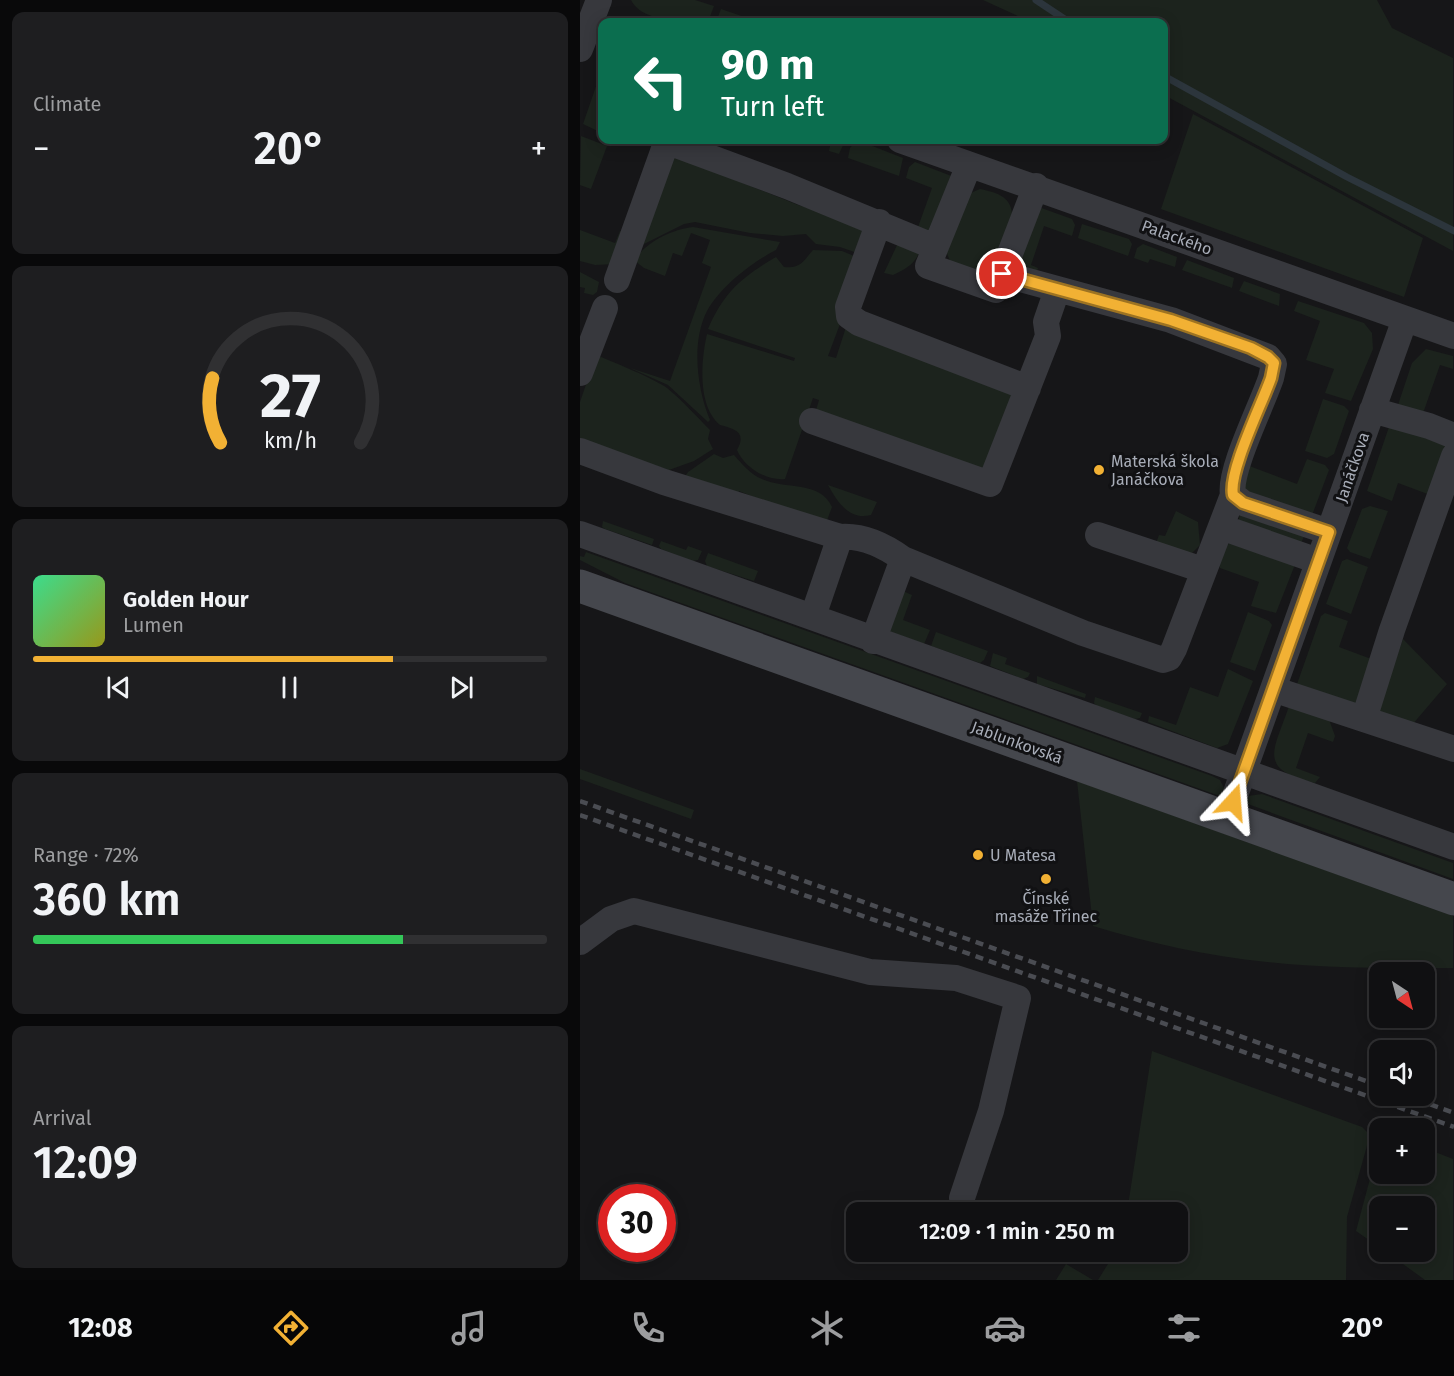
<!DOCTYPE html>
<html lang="en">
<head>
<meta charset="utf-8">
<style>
	:root { --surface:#101012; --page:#1e1e20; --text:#f1f3f6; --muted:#9c9d9f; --line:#303032; --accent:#f2b134 }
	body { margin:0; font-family:"Fira Sans",sans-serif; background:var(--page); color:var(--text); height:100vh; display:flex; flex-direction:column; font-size:22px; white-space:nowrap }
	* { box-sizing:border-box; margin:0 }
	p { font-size:20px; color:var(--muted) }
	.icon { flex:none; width:33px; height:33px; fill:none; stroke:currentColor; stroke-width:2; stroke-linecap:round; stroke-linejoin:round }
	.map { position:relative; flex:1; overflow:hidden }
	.panel { display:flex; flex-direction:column; gap:12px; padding:12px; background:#09090a; width:580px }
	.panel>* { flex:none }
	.guide { position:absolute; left:18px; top:18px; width:570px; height:126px; border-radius:12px; box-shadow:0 3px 15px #0003,0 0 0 2px var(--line); background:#0b6e4f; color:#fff; overflow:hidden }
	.needle { width:39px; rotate:144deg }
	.fabs { position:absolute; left:789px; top:962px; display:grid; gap:12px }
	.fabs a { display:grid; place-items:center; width:66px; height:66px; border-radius:12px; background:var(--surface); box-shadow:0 3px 15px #0003,0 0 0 2px var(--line); font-size:30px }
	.speed { position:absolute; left:18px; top:1184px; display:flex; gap:12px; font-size:30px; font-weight:700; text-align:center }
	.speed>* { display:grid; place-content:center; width:78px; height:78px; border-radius:50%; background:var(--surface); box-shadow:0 3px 15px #0003,0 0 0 2px var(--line); line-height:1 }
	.speed .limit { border:9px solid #d22; background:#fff; color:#111 }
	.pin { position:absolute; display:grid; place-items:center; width:51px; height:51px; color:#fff; margin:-26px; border:3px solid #fff; border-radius:50%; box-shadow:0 2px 6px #0007 }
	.me { position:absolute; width:66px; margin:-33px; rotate:19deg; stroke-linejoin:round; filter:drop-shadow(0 0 4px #0008) }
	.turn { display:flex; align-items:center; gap:21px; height:126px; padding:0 24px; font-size:27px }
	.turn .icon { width:78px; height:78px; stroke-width:2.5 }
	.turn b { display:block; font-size:42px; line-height:51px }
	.big { font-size:45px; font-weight:600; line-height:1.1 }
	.panel .tile { flex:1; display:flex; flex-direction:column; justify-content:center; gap:9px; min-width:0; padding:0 21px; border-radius:12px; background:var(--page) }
	.panel .dial { align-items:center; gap:0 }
	.dial svg { height:156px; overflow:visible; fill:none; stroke:var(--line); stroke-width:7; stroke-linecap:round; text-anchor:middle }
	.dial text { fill:var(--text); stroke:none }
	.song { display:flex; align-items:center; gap:18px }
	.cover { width:72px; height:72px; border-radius:9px; background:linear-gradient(135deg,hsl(150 70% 55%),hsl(60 70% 35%)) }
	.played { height:6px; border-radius:3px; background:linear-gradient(90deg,var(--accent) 70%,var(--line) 70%) }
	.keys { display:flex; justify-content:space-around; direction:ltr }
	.heat { display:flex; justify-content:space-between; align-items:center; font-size:33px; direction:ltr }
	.charge { height:9px; border-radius:4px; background:linear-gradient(90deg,#34c759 72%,var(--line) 0) }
	.trip { position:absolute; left:266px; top:1202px; width:342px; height:60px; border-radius:12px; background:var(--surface); box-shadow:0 3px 15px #0003,0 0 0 2px var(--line); font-weight:600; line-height:60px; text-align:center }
	.menu { display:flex; height:96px; justify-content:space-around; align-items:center; background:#060607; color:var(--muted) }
	.menu .icon { width:42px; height:42px }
	.menu .on { color:var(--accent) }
	.menu b { font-size:27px; color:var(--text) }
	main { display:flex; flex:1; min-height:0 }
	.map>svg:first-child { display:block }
</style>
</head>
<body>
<main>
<section class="panel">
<div class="tile"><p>Climate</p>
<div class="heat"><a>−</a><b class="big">20°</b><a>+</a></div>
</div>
<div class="tile dial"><svg viewBox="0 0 100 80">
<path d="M14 69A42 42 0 1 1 86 69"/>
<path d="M14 69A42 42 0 0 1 10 36" stroke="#f2b134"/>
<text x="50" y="56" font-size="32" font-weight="700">27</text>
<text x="50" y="72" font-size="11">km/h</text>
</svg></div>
<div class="tile">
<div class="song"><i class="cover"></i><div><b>Golden Hour</b><p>Lumen</p></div></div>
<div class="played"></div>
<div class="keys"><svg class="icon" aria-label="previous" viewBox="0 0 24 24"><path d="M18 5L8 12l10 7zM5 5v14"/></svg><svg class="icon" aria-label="pause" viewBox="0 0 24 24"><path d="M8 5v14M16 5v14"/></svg><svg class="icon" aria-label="next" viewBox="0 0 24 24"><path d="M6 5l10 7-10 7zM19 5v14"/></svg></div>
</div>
<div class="tile"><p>Range · 72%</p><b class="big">360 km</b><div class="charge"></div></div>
<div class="tile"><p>Arrival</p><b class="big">12:09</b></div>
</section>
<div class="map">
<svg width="874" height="1280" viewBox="0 0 874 1280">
	<rect width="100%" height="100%" fill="#161618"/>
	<path fill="#1c231d" d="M 51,0 L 115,0 L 134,6 L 128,22 C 107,23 61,22 51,0 Z
		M 403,0 L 797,0 L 812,28 L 873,58 L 873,251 L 584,95 L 584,22 L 451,22 Z
		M 141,9 L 179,22 L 136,22 Z
		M 22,69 L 22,133 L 3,124 Z
		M 613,114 L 843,238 L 824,297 L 581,209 Z
		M 1,136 L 27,146 L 11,189 L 0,185 Z
		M 232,140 L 265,140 L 265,141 L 259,154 L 249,151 L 250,146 Z
		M 277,140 L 323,158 L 319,176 L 268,158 L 270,148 Z
		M 88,153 L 218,205 L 253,215 L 283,230 L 283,255 L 260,247 L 236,244 L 226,234 L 203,236 L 170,233 L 115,222 L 104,224 L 60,246 Z
		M 335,162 L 374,177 L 355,236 L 338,227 L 352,188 L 326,178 L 329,167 Z
		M 400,189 C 415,192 431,196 432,214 L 412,268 L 400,273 L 371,263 L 365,249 L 386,195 Z
		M 453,205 L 492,219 L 495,225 L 492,236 L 464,226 L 451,265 L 458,268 L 456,274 L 437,272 Z
		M 502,224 L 549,239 L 552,244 L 548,256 L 498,238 Z
		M 113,227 L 200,242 L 196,250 C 172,262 140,287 127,311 C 111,342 117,389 130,420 L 128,422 L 88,385 L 50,368 L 90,381 L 131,267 L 122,263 L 130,240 L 111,233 L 102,256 L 93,253 L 85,276 L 64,268 L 55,261 C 63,243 93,229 113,227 Z
		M 0,230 L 35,243 L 40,231 L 48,234 L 35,264 L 15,265 L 0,261 Z
		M 318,243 L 339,253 C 333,266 325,269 313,275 L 304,273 Z
		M 563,244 L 597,257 L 595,267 L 570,259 L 568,263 L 554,258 L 557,248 Z
		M 233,250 L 262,251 L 279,258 L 263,316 L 248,356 L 256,358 L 266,327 L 435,396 L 406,477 L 234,417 L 239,400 L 233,398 L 205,479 C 186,481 164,467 157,450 C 167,432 155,429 140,425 C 117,406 121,360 127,334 L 214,361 L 215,358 L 128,329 C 144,292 162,277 196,257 L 204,267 C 221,269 224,260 233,250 Z
		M 607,260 L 654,278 L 652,288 L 602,270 Z
		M 0,272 L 19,282 L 17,292 L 13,295 L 4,293 L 5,288 L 0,287 Z
		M 664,281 L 700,294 L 699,306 L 659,291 Z
		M 718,301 L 784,323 L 792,333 L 793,349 L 771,401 L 745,393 L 754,369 L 726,360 L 740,321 L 714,311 Z
		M 846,349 L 873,356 L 873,369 L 860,365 L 841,419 L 817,408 L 832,363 Z
		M 16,355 C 29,360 77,380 87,388 C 103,401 116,416 130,430 L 128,439 L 133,449 L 114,461 L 89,470 L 0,441 L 0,402 Z
		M 743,399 L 764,406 L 769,411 L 754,454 L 747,458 L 725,451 Z
		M 810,424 L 866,446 L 866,453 L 853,496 L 818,483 L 812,501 L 787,491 Z
		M 134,454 L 143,458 L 154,455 C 162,464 170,474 182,479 C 205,490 240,480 252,507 L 246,523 L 239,523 L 159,491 L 157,497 L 102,481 L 108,472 Z
		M 727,459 L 745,465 L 749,470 L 731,518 L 665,493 L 664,464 L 717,484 Z
		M 248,485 L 297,502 L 291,515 C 269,521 257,501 248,485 Z
		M 790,506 L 808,511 L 790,559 L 770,552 L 767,548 L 782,509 Z
		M 596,511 L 618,522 L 620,545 L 612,553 L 574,549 L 579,535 L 585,536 Z
		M 660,514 L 725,534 L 719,548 L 658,523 Z
		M 23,521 L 74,539 L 72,545 L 25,529 L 22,527 Z
		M 81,541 L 106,550 L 108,546 L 122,551 L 118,560 L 112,561 L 81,549 L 79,546 Z
		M 652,542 L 716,562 L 696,613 L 671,606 L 679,582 L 640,568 L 638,560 L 647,545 Z
		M 6,552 L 632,776 L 640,780 L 644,788 L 642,795 L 637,795 L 45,583 L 0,560 L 0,556 L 4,557 Z
		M 128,553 L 178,571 L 174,581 L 127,566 L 125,561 Z
		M 767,559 L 788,567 L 771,614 L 746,604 L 762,561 Z
		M 316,588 L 332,595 L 323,620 L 350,630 L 344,644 L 303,629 Z
		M 668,612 L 689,621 L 692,625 L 675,671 L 650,662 Z
		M 745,613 L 768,621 L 759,647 L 794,660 L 780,705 L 716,687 L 741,616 Z
		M 356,632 L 408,651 L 404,660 L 400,663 L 351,646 Z
		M 823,639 L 867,684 L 832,725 L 796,716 Z
		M 413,653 L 427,658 L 425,664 L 450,673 L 448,677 L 443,679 L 410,666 Z
		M 648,669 L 673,681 L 648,744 L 637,748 L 568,722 L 569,716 L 596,725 L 610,687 L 638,697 Z
		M 457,676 L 506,694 L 505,698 L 457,684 Z
		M 515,697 L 562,713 L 560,718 L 555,719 L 517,706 L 514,703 Z
		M 709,706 L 747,714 L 755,736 L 753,742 L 728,733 L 716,768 L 740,777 L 735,783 C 676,769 694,751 709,706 Z
		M 0,769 L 114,810 L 111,819 L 0,779 Z
		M 497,781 L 873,916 L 873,968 C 811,968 748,969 687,962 C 628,956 569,943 513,926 Z
		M 682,794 L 873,863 L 873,879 L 665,803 L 668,796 Z
		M 572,1051 L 782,1127 L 790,1135 L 767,1217 L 766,1280 L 518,1280 L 536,1251 L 597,1251 L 597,1212 L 547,1212 Z
		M 799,1145 L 800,1173 L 844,1173 L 845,1148 L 873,1159 L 873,1280 L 845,1280 L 805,1251 L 844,1251 L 844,1206 L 800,1206 L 799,1247 L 776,1231 Z
		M 486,1264 L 513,1280 L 476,1280 Z"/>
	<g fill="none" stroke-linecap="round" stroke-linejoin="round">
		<path stroke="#2c353c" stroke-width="7" d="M 456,0 L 489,22
			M 584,76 L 767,177 L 874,231"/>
		<path stroke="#37383d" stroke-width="26" d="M 0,49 L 19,0
			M 320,140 L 874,336
			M 389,165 L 348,266 L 416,290 L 456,186
			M 299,222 L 268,307 L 269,316 L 279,323 L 448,388
			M 422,274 L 591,320 L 688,357 L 694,364 L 691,378 C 682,405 648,472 653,495 L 663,503 L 749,532
			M 37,280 L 84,149 L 91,143 L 207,186 L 355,247
			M 0,373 L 25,308
			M 792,410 L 849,426 L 874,436
			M 232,421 L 410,484 L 468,336 L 466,322 L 477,290
			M 0,451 L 84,482 L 260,537 C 283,535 305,546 323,559 L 503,633 L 583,660 L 589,658 L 594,649 L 653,495
			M 641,527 L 738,561
			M 0,534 L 874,847
			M 518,535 L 623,570
			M 233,616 L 260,537
			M 293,641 L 323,559
			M 693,689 L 874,749
			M 784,719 L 812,630 L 874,456
			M 647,818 L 825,319
			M 0,942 L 31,919 L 54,911 L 290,972 L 376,978 L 438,998 L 411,1111 L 382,1198"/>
		<path stroke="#45474d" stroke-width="33" d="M 0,586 L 874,899"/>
		<path stroke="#4a4c52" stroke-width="4.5" stroke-dasharray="8 6" stroke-linecap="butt" d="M 0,801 L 800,1086
			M 0,815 L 874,1127
			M 824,1095 L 874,1113"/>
	</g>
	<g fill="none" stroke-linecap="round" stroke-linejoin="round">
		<defs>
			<path id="route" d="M 422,274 L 591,320 L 671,348 L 688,357 L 694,363 L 691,378 C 682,404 648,472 653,495 L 663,503 L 749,532 L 653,802"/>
		</defs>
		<use href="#route" stroke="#9d7322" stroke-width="15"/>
		<use href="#route" stroke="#f2b134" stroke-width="10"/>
	</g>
	<g fill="#f2b134" stroke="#111113" stroke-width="2">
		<circle cx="519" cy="470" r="6"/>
		<circle cx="398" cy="855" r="6"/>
		<circle cx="466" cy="879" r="6"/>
	</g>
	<g text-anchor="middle" stroke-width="6" stroke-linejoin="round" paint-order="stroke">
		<g font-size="16" fill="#a8adb8" stroke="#111113">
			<text transform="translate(597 237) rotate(20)" y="6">Palackého</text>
			<text transform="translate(772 467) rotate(-71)" y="6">Janáčkova</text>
			<text transform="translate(437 742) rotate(20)" y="6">Jablunkovská</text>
		</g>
		<g font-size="16" fill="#a8adb8" stroke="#111113" text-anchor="start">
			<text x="531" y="467">Materská škola<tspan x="531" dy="18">Janáčkova</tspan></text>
			<text x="410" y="861">U Matesa</text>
			<text x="466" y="904" text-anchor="middle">Čínské<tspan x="466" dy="18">masáže Třinec</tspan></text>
		</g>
	</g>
</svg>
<div class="fabs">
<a><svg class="needle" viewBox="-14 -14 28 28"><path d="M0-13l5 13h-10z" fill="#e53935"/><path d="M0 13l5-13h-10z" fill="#9c9d9f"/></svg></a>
<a><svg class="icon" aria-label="sound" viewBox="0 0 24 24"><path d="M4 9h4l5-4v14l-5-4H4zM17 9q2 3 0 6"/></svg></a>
<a>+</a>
<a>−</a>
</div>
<div class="speed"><div class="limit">30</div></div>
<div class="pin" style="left:422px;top:274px;background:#d93025"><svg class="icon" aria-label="arrive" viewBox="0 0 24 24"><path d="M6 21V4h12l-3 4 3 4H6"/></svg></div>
<svg class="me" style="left:653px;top:802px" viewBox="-20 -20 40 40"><path d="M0-17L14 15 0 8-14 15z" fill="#f2b134" stroke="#fff" stroke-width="4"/></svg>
<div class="trip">12:09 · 1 min · 250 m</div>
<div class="guide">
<div class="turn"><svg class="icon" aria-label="left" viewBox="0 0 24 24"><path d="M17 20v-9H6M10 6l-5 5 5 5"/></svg><div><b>90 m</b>Turn left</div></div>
</div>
</div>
</main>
<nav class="menu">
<b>12:08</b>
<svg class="icon on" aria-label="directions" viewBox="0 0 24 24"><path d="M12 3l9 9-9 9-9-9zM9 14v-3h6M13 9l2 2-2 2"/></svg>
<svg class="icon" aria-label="music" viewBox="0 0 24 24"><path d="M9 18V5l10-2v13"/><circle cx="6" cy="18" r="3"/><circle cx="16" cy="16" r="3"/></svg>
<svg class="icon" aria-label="phone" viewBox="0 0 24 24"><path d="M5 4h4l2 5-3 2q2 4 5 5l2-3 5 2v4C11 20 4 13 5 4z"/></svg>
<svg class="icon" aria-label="climate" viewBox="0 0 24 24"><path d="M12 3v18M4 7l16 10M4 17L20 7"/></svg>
<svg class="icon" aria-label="car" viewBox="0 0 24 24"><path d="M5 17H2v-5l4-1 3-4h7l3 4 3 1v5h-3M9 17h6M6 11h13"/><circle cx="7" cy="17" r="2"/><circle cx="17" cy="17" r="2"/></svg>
<svg class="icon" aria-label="filters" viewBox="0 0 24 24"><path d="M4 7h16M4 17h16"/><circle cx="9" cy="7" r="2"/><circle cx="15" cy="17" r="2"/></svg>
<b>20°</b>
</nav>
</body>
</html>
